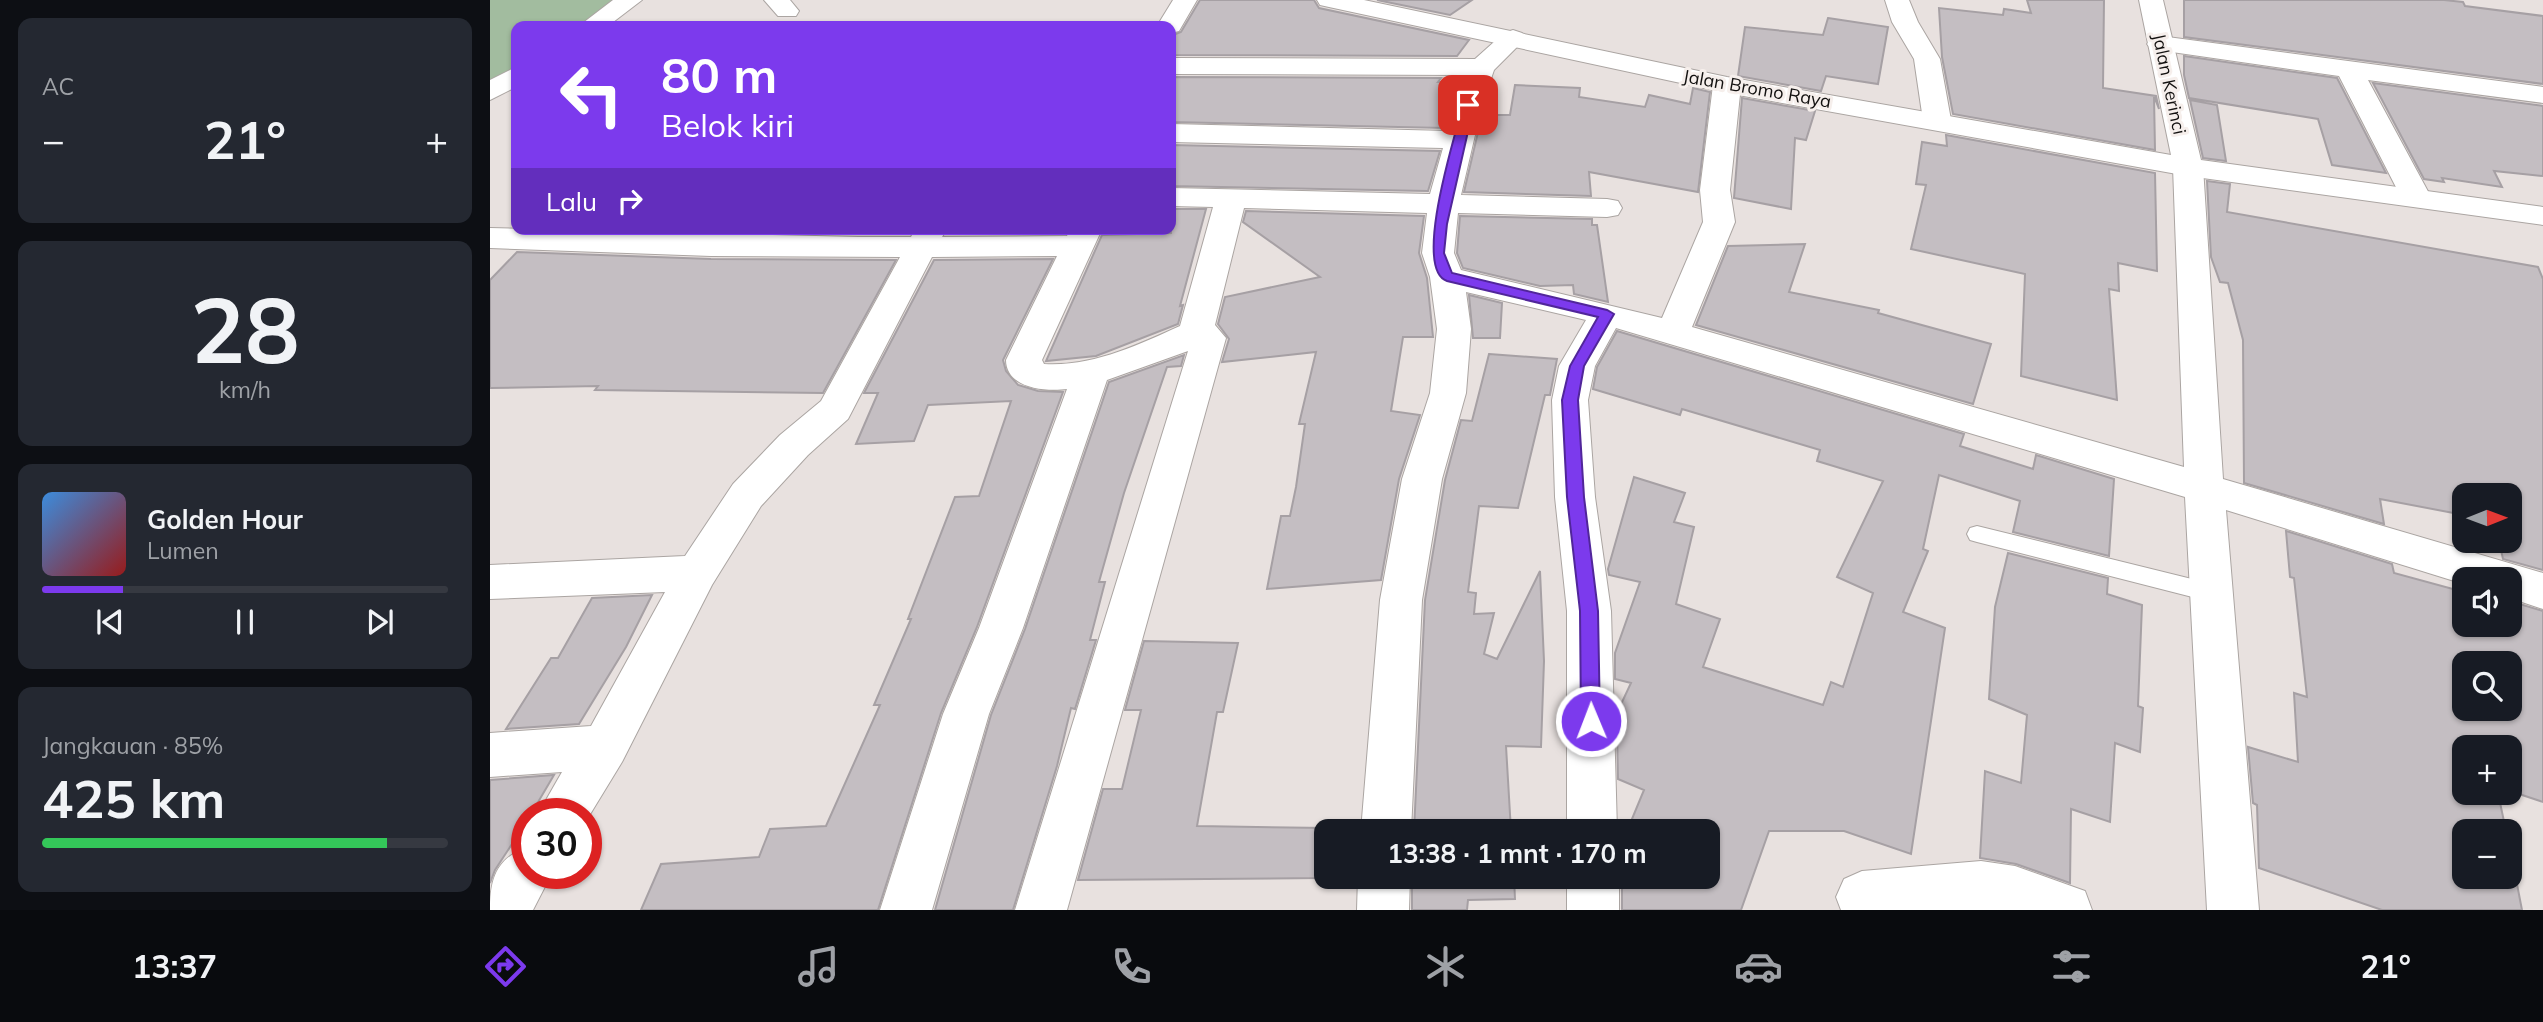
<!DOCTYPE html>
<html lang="id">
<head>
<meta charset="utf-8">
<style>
	:root { --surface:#171b24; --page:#242831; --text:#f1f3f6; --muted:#9ea1a6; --line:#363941; --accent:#7c3aed }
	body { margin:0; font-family:Mulish,sans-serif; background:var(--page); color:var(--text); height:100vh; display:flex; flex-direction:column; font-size:26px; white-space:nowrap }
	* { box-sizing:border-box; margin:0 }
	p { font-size:23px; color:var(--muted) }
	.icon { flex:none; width:38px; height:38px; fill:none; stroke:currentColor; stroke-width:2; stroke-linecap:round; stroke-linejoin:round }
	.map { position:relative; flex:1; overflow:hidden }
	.sheet { display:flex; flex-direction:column; gap:18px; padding:18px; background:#0d0f14; width:490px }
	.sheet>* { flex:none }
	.hud { position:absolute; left:21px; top:21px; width:665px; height:214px; border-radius:14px; box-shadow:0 2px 5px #0004; background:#7c3aed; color:#fff; overflow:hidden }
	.needle { width:46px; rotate:89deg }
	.buttons { position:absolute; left:1962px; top:483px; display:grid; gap:14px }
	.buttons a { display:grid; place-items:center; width:70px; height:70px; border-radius:14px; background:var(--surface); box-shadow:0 2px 5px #0004; font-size:35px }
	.speed { position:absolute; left:21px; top:798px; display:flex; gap:14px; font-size:35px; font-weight:700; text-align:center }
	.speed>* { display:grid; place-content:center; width:91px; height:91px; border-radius:50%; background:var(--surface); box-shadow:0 2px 5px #0004; line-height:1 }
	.speed .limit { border:10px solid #d22; background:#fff; color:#111 }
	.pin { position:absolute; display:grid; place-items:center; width:60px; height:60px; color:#fff; margin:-30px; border-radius:14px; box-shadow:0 4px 10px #0006 }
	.me { position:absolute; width:77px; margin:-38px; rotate:359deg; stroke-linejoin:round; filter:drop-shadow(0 0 5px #0008) }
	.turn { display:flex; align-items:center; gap:24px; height:147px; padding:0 35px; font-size:32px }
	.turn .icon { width:91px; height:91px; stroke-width:2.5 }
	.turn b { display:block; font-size:49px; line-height:60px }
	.then { display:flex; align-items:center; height:66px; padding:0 35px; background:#0003; gap:14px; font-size:26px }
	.big { font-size:52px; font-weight:700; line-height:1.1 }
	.sheet .tile { flex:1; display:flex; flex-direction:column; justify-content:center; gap:10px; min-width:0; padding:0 24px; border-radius:14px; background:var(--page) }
	.sheet .dial { align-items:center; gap:0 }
	.dial b { font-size:91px; line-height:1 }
	.song { display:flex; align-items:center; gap:21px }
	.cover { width:84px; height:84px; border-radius:10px; background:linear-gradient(135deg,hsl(210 70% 55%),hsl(0 70% 35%)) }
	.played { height:7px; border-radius:4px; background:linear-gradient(90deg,var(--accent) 20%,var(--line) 20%) }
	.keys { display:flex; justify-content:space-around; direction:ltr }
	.heat { display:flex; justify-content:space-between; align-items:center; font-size:38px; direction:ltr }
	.charge { height:10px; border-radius:5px; background:linear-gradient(90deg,#34c759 85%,var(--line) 0) }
	.trip { position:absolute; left:824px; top:819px; width:406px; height:70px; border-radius:14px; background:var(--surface); box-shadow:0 2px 5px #0004; font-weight:700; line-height:70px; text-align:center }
	.tab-bar { display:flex; height:112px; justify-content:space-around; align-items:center; background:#090b0e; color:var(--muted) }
	.tab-bar .icon { width:49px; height:49px }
	.tab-bar .current { color:var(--accent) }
	.tab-bar b { font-size:32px; color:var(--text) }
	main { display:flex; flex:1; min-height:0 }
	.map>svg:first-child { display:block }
</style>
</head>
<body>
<main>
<section class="sheet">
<div class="tile"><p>AC</p>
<div class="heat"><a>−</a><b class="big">21°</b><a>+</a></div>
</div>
<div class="tile dial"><b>28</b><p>km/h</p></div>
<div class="tile">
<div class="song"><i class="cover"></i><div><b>Golden Hour</b><p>Lumen</p></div></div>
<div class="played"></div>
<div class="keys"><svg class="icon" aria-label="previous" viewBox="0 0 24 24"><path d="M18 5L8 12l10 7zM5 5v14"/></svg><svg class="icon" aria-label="pause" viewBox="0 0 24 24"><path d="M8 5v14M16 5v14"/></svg><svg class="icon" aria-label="next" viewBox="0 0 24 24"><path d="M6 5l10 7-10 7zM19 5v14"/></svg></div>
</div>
<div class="tile"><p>Jangkauan · 85%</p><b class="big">425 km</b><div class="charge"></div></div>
</section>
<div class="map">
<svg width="2053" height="910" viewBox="0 0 2053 910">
	<rect width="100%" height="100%" fill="#e8e1df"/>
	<path fill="#a2bc9f" d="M 0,0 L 125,0 L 91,26 L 26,26 L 26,72 L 0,91 Z"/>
	<path fill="#c4bec2" stroke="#a6a0a4" stroke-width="2" fill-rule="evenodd" d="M 710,0 L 824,0 L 829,8 L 979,40 L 967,56 L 681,55 L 683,35 L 691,32 Z
		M 887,0 L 982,0 L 960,15 Z
		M 1537,0 L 1614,0 L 1613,88 L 1666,96 L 1669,109 L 1664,96 L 1665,150 L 1463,114 L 1452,57 L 1449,8 L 1513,15 L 1514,9 L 1541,13 Z
		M 1694,0 L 1954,0 L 1973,2 L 1975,6 L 2053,16 L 2053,84 L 1694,37 Z
		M 1338,18 L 1398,27 L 1388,84 L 1336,76 L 1331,91 L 1248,76 L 1255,27 L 1333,35 Z
		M 1694,56 L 1847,78 L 1896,173 L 1842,165 L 1828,119 L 1699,98 L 1694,75 Z
		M 681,77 L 951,78 L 948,82 L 957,82 L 960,115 L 955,128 L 681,122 Z
		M 1883,83 L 2053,106 L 2053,176 L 2004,171 L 2012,187 L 1952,178 L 1954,182 L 1934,179 Z
		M 1025,85 L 1090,88 L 1089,97 L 1155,107 L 1159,95 L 1200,104 L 1203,88 L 1220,92 L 1208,192 L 1099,172 L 1101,196 L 974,192 L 992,115 L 1020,115 Z
		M 1252,98 L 1325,111 L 1316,140 L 1305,138 L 1301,209 L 1244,198 Z
		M 1700,100 L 1727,105 L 1736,161 L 1713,158 Z
		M 1456,135 L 1665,173 L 1667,271 L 1628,263 L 1629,291 L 1619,289 L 1627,400 L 1531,376 L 1535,274 L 1421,249 L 1436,185 L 1426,184 L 1432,142 L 1457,146 Z
		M 681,145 L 950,151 L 938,191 L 681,186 Z
		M 1717,181 L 1740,184 L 1737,212 L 2048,267 L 2053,279 L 2053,570 L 2013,559 L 2009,541 L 2020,541 L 2020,495 L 1974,495 L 1974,515 L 1890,499 L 1894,524 L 1754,483 L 1753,340 L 1738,283 L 1730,282 L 1721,257 Z
		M 681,209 L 716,209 L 690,306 L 693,305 L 688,324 L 606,356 L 556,361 L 612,235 L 681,233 Z
		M 756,211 L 934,216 L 929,253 L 937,278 L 943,337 L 913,337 L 901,411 L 930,415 L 909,479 L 891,580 L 777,589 L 791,516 L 800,516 L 806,487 L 815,424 L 809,424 L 826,352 L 732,362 L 739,339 L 728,324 L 735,297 L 830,277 L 753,222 Z
		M 970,216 L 1102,219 L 1102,225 L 1107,225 L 1118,302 L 1084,294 L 1083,285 L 1050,286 L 973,268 L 967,253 Z
		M 158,229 L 422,229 L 419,234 Z
		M 459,229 L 564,229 L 562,233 L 457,234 Z
		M 1315,244 L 1299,292 L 1389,310 L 1388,313 L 1501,344 L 1483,404 L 1206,325 L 1238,246 Z
		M 27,252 L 221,259 L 406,260 L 333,393 L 105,390 L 108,386 L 0,388 L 0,280 Z
		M 563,259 L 513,360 L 516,371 L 528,385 L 548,391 L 573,392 L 487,627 L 451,713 L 388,910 L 151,910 L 171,864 L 269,857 L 280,829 L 336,826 L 390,705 L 384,705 L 421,619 L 418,619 L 465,497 L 489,496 L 521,401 L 438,405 L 424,441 L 366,444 L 388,393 L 374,393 L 444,260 Z
		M 979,295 L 1012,303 L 1010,338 L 983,338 Z
		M 1127,331 L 1474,434 L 1470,446 L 1543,469 L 1546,455 L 1624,479 L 1619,556 L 1523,532 L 1530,501 L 1449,475 L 1433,549 L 1438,551 L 1413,612 L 1455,628 L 1421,854 L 1354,831 L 1279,831 L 1251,910 L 1132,910 L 1132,877 L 1218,877 L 1218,831 L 1137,831 L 1154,790 L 1128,779 L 1127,729 L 1130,722 L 1126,715 L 1141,683 L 1125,679 L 1125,653 L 1150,582 L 1119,575 L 1118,569 L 1144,477 L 1195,493 L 1184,522 L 1204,527 L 1186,604 L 1230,619 L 1213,667 L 1333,705 L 1341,682 L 1353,687 L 1383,593 L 1347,577 L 1393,481 L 1327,461 L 1330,450 L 1192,409 L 1190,415 L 1103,389 L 1107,367 Z
		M 999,354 L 1067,359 L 1060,395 L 1055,395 L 1028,508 L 989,506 L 978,592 L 986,593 L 984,614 L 1004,613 L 994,654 L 1007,659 L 1050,571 L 1054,661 L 1051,747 L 1016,746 L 1021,831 L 924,831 L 935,600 L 955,480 L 971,420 L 982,421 Z
		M 694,355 L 691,366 L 677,367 L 634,493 L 609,582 L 615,582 L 600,640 L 606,640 L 585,709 L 581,708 L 567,766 L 523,910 L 445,910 L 501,715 L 535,629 L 619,382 Z
		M 1796,531 L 1902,564 L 1904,573 L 1974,592 L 1974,625 L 2020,625 L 2020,605 L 2024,606 L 2023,602 L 2053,611 L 2053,802 L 2020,791 L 2020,747 L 1974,747 L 1974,793 L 2008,793 L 2016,831 L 1974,831 L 1974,877 L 2020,877 L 2020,848 L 2032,910 L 1892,910 L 1769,868 L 1767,805 L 1763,803 L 1758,747 L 1808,762 L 1804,693 L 1817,697 L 1804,578 L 1800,577 ZM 1974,663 L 2020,663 L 2020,709 L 1974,709 Z
		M 1518,553 L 1618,578 L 1617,594 L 1652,605 L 1648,706 L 1653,708 L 1650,752 L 1625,743 L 1620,822 L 1581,809 L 1580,883 L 1526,864 L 1490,858 L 1495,771 L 1531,783 L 1537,715 L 1499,699 L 1505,607 Z
		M 162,595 L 136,647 L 89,724 L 16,729 L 61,658 L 68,658 L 102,598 Z
		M 654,641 L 748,643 L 733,712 L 727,712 L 707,826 L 836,828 L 830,878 L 588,880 L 613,789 L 632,789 L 651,710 L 635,710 Z
		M 64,775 L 41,814 L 37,814 L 37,821 L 5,870 L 0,883 L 0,780 Z
		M 922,877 L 1024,877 L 1025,899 L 978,900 L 977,910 L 922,910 Z"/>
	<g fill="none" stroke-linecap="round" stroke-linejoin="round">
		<defs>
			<path id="lane" d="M 1487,526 L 1722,584 L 1730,587 L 1733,593 L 1730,599 L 1722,602 L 1487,542 L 1480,540 L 1477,534 L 1480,528 Z"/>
			<path id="street" d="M 123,0 L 152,0 L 118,26 L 89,26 Z
				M 274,0 L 300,0 L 309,11 L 306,16 L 288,16 Z
				M 683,0 L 707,0 L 689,31 L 681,33 L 681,26 L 667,26 Z
				M 1395,0 L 1419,0 L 1428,22 L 1450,59 L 1461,120 L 1457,126 L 1447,128 L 1437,126 L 1433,120 L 1424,59 L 1402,22 Z
				M 1023,30 L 1032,33 L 1036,38 L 1004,70 L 992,105 L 971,195 L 1117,199 L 1128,201 L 1132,208 L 1128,215 L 1117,217 L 968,213 L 964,253 L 971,270 L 1172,318 L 1213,222 L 1210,190 L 1223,85 L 1227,79 L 1247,79 L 1251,85 L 1240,190 L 1245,222 L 1202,327 L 1694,467 L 1683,167 L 1688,161 L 1698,158 L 1708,161 L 1713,167 L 1733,479 L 2053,573 L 2053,609 L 2020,598 L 2020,579 L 1974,579 L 1974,584 L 1736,510 L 1769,910 L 1717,910 L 1695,497 L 1126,328 L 1105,366 L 1098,400 L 1105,497 L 1121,611 L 1127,831 L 1077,831 L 1077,611 L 1065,497 L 1062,400 L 1069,366 L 1096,320 L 976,292 L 981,329 L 976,393 L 952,479 L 932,600 L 921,831 L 871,831 L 890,600 L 912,479 L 940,393 L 947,329 L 940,277 L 932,253 L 937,213 L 754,208 L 725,325 L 736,338 L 577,910 L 525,910 L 698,351 L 617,380 L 533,628 L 499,714 L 442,910 L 390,910 L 453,714 L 489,628 L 577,389 C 555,392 516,388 516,360 L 567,256 L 442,257 L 358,419 L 318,455 L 271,506 L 222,585 L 132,762 L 96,821 L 96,814 L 48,814 L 72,772 L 0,777 L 0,733 L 101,726 L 175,592 L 0,599 L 0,565 L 195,556 L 243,484 L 290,435 L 331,401 L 410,257 L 221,256 L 0,248 L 0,228 L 368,237 L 421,237 L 425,229 L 457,229 L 452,237 L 577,236 L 580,229 L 612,229 L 552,360 L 554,364 C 602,367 648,345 690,326 L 723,207 L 681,206 L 681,188 L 940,194 L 953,148 L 681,142 L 681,124 L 957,131 L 976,75 L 681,74 L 681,58 L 985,59 L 1014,33 Z
				M 1670,36 L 2053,87 L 2053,103 L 1878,80 L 1941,197 L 1937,203 L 1926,206 L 1915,203 L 1911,197 L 1849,76 L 1661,49 L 1657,44 L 1661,39 Z
				M 26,67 L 26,87 L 0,100 L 0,80 Z
				M 37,847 L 37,873 L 62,873 L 43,910 L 0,910 C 0,879 6,859 37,847 Z
				M 1491,861 L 1525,866 L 1595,891 L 1602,910 L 1351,910 L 1346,897 L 1354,879 L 1372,871 Z
				M 868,877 L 920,877 L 919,910 L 867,910 Z
				M 1077,877 L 1129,877 L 1129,910 L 1077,910 Z"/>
			<path id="secondary" d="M 827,0 L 874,0 L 1237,77 L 1681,155 L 1649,0 L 1673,0 L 1711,160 L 2053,207 L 2053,225 L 1698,176 L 1237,93 L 839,7 L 830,5 Z"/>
		</defs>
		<use href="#lane" stroke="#aba5a2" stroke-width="2"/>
		<use href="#street" stroke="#aba5a2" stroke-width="2"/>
		<use href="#secondary" stroke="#aba5a2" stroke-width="2"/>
		<use href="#lane" fill="#fff" fill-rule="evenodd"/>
		<use href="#street" fill="#fff" fill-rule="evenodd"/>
		<use href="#secondary" fill="#fff" fill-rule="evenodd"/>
	</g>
	<path fill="#7c3aed" stroke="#51269a" stroke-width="2" d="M 978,101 L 984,105 L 957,224 L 954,253 L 962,273 L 1117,310 L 1124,314 L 1094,366 L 1088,400 L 1094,497 L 1108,611 L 1110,721 L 1107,727 L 1101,730 L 1094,727 L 1091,721 L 1090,611 L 1077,497 L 1072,400 L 1080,366 L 1108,317 L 957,281 C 922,269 966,133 973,105 Z"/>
	<g text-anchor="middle" stroke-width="6" stroke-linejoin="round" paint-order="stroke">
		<g font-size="18" fill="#12100f" stroke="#f6efec">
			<text transform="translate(1679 84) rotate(78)" y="6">Jalan Kerinci</text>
			<text transform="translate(1267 89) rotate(10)" y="6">Jalan Bromo Raya</text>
		</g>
	</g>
</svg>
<div class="buttons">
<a><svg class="needle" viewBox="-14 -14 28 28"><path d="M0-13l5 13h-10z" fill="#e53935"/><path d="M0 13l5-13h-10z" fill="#9ea1a6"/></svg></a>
<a><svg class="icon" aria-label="sound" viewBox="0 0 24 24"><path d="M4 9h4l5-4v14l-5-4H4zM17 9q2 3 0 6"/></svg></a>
<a><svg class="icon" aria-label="search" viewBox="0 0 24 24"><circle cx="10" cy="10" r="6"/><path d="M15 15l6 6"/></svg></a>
<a>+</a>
<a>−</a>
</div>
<div class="speed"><div class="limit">30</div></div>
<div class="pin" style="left:978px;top:105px;background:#d93025"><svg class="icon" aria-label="arrive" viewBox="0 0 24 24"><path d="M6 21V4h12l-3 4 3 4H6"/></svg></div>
<svg class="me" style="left:1101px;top:721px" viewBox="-20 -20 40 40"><circle r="17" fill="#7c3aed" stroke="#fff" stroke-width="3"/><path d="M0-11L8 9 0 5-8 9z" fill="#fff"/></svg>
<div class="trip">13:38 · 1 mnt · 170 m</div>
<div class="hud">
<div class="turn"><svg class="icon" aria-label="left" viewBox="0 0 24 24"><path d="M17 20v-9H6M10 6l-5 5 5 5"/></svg><div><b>80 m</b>Belok kiri</div></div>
<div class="then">Lalu<svg class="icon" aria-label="right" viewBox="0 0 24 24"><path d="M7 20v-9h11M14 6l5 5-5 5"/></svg></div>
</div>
</div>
</main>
<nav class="tab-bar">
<b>13:37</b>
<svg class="icon current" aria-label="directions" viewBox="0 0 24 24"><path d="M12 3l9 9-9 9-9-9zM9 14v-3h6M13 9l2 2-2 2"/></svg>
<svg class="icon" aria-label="music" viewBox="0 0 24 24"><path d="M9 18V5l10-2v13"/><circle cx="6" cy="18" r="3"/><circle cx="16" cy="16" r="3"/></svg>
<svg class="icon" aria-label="phone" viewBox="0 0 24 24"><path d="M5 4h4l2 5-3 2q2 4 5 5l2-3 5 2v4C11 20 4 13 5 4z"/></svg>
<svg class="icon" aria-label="climate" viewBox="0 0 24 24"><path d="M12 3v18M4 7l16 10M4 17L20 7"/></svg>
<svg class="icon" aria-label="car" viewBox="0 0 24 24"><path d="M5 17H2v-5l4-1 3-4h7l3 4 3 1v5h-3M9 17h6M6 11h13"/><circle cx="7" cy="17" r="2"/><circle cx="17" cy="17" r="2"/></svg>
<svg class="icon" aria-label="filters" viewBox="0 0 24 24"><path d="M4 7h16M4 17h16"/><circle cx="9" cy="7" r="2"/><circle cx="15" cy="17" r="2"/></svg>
<b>21°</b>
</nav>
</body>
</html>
